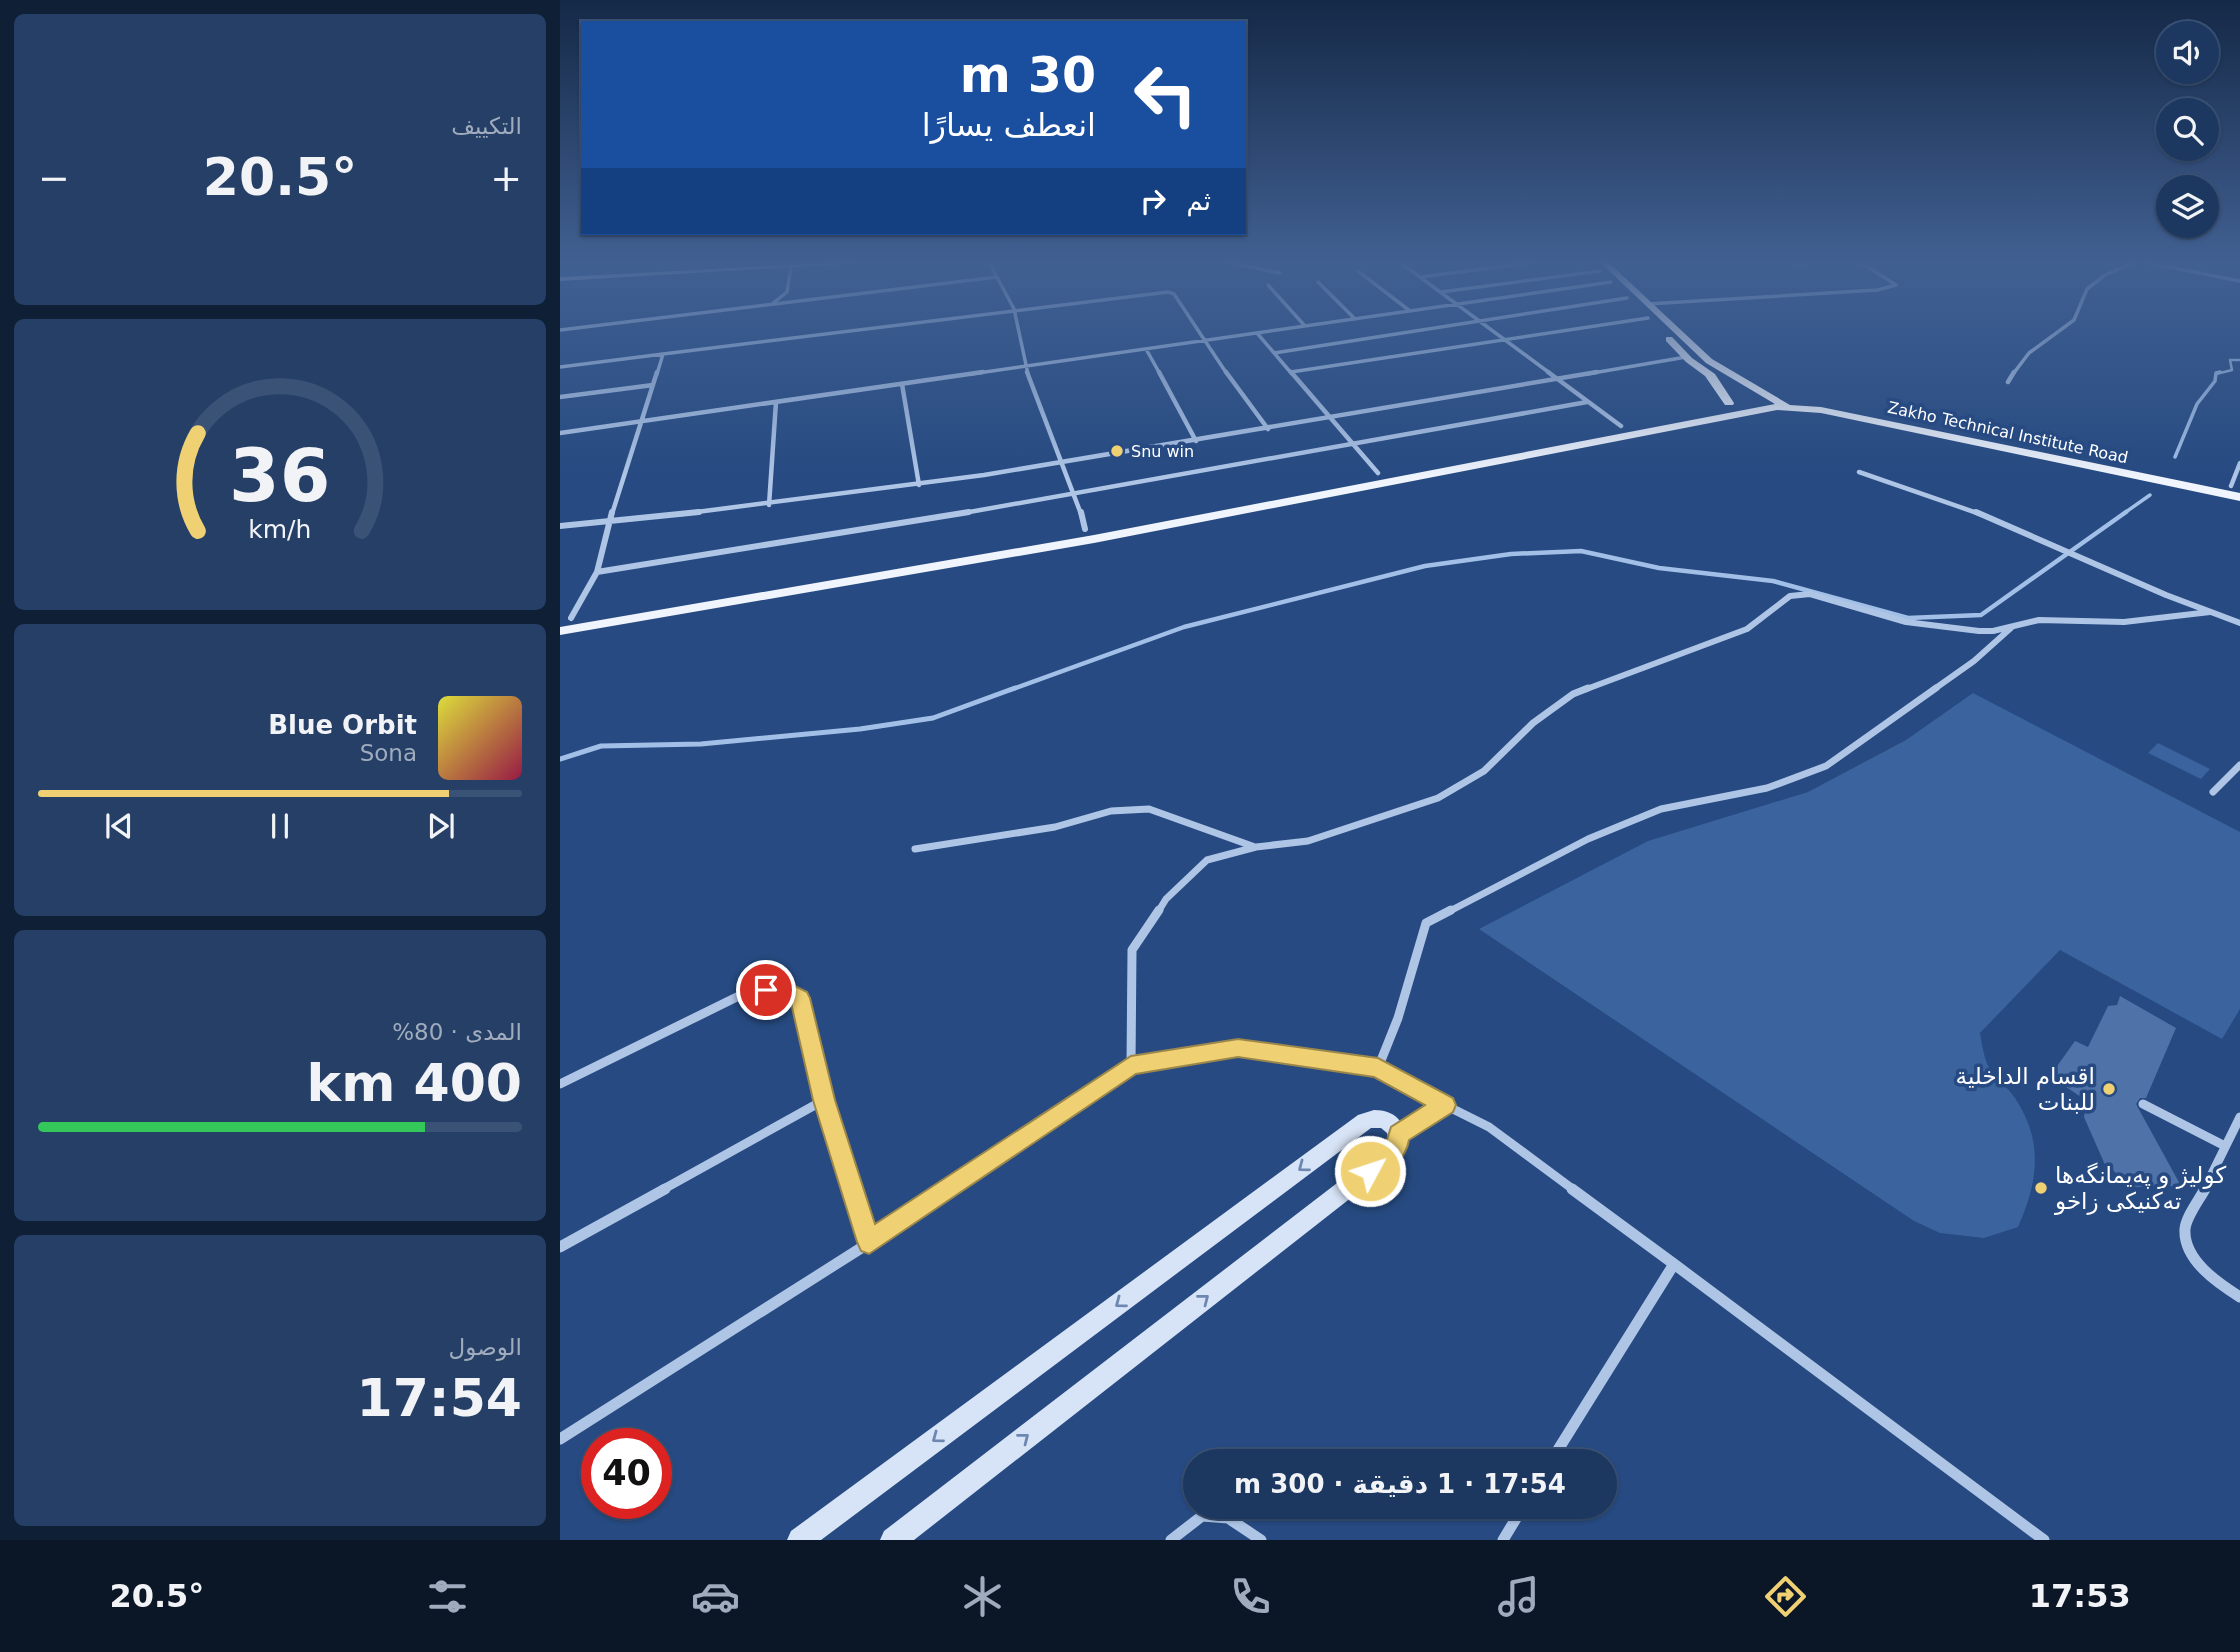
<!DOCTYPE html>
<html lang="ar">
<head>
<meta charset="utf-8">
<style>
	:root { --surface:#1c3861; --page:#253f67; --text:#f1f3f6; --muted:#a0acbd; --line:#3a5276; --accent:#efd073 }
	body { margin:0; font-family:"DejaVu Sans","Noto Naskh Arabic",sans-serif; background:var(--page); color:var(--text); direction:rtl; height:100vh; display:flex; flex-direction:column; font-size:26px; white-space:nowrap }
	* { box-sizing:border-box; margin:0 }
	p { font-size:23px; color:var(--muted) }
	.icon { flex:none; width:38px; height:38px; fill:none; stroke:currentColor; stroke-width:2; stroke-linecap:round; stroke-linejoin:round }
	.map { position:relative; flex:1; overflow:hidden; direction:ltr }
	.details { display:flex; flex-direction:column; gap:14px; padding:14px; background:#0f1f35; width:560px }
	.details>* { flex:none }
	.hud { position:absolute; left:21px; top:21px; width:665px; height:214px; border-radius:0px; box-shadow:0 2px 5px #0004,0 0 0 2px var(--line); direction:rtl; background:#1a4fa0; color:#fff; overflow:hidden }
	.tools { position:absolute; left:1596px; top:21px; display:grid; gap:14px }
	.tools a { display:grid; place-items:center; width:63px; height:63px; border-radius:50%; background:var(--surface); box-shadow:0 2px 5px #0004,0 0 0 2px var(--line); font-size:35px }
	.speed { position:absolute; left:21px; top:1428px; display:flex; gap:14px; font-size:35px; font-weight:700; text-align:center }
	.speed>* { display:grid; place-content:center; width:91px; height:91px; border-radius:50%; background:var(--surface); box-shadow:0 2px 5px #0004,0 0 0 2px var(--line); line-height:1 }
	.speed .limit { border:10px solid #d22; background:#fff; color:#111 }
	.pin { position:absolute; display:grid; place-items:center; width:60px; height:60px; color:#fff; margin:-30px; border:4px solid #fff; border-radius:50%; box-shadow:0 2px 7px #0007 }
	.me { position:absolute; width:77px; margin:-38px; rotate:50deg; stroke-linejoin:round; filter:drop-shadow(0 0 5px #0008) }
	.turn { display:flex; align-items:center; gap:24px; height:147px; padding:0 35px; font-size:32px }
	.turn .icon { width:91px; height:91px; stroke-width:2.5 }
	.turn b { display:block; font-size:49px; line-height:60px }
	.then { display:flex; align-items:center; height:66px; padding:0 35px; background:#0003; gap:14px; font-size:26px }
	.big { font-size:52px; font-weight:700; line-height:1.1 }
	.details .widget { flex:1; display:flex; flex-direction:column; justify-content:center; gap:10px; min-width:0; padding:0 24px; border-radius:10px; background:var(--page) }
	.details .dial { align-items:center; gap:0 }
	.dial svg { height:182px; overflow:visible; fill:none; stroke:var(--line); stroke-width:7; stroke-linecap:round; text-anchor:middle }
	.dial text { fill:var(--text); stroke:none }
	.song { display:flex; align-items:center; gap:21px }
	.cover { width:84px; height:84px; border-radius:10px; background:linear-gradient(135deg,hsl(60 70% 55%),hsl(340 70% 35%)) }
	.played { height:7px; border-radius:4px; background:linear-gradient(90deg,var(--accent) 85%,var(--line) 85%) }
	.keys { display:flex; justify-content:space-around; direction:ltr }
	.heat { display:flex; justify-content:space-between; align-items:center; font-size:38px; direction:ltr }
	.charge { height:10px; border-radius:5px; background:linear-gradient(90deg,#34c759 80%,var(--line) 0) }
	.trip { position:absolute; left:623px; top:1449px; width:434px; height:70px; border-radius:35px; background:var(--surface); box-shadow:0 2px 5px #0004,0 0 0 2px var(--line); font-weight:700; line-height:70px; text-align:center; direction:rtl }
	.tabs { display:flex; height:112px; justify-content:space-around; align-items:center; background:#0b1627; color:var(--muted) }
	.tabs .icon { width:49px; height:49px }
	.tabs .selected { color:var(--accent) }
	.tabs b { font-size:32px; color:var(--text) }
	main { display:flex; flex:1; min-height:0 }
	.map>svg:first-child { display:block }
</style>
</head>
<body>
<main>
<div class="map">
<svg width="1680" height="1540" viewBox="0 0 1680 1540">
	<rect width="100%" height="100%" fill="#264a81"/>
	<path fill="#3b639e" d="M 1413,693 L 1680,832 L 1680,1009 L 1662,1039 L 1500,950 L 1420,1033 C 1422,1044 1424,1060 1430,1069 C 1438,1080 1448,1088 1455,1098 C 1484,1142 1478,1182 1458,1227 L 1424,1238 L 1380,1233 L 1354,1221 L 919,929 L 1088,841 L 1248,792 L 1346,740 Z
		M 1598,743 L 1650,769 L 1641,779 L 1588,753 Z"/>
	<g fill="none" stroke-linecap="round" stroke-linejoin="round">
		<path stroke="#a2bfe7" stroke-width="2.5" d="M 1656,374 L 1672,370 L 1670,360 L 1680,360"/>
		<path stroke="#a2bfe7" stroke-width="3.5" d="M 1615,457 L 1637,404 L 1655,381 L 1656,373 L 1660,372
			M 1563,514 L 1590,495"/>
		<path stroke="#a2bfe7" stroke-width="4.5" d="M 450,690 L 624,627 L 865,566 L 951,554 L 1021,551 L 1099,568 L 1213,581 L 1348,618 L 1421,615 L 1566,512"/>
		<path stroke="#a2bfe7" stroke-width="5" d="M 0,759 L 41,746 L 141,744 L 300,729 L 373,718 L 455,688"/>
	</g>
	<path fill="#4f73a9" d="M 1560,996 L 1616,1028 L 1586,1098 L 1580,1098 L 1576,1104 L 1621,1186 L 1567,1187 L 1554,1171 L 1546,1167 L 1524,1117 L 1526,1106 L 1521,1097 L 1490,1076 L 1515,1041 L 1528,1047 L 1548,1006 L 1557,1005 Z"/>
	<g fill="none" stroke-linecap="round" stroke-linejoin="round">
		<path stroke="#aec5e6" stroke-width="3.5" d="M 429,262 L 454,309 L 468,374
			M 664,262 C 684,264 700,270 720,273
			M 1236,262 L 1241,265
			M 1584,262 L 1680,281
			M 841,263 L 991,374
			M 798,271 L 850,311
			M 861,277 L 976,262
			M 758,282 L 795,319
			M 708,285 L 745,326
			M 881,292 L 1040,271
			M 212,304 L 227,292 L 231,267
			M 1087,304 L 1317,290 L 1336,285 L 1300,262
			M 0,330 L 437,277
			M 697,333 L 732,374
			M 586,349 L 600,374
			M 714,353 L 1067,298
			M 103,354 L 608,292 L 614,294 L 667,374
			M 0,367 L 103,354 L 97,374
			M 731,372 L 1088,318
			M 411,374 L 1051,282
			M 1027,374 L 1126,357
			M 1453,374 L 1469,353 L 1514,320 L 1527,289 L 1545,275 L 1575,262"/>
		<path stroke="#aec5e6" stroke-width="4.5" d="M 467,372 L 521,514
			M 599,372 L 636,441
			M 666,372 L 708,429
			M 731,372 L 818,473
			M 988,372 L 1061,426
			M 1448,382 L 1454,372
			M 342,384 L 359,485
			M 0,397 L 93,385
			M 0,433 L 423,372
			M 1299,472 L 1420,514
			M 1671,486 L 1680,463
			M 209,505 L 216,402
			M 52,514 L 97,372
			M 121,514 L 424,475 L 1037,372
			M 398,514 L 1027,402"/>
		<path stroke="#aec5e6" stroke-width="6" d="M 521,512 L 525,529
			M 1416,512 L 1606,595 L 1680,623
			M 0,526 L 139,512
			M 37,572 L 409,512
			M 11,618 L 37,572 L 52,512
			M 1024,690 L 1187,629 L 1230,596 L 1250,594 L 1346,622 L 1419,631 L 1433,631 L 1479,620 L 1564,622 L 1650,612
			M 1373,690 L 1414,661 L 1452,627"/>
		<path stroke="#aec5e6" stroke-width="7" d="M 1653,792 L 1680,765
			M 355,849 L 495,827 L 551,811 L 589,809 L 695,847
			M 598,912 L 606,899 L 647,860 L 696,847 L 748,841 L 878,798 L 924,771 L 973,723 L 1013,694 L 1028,688
			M 888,912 L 1028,839 L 1101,809 L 1207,788 L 1266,766 L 1376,688"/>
		<path stroke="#aec5e6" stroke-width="9" d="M 571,1065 L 572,950 L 599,910
			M 818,1068 L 838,1018 L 866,923 L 891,910
			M 0,1084 L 189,991 L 223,988 L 240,998 L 264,1100 L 292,1190
			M 1583,1104 L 1665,1146
			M 839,1135 L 885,1105 L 929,1127 L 1014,1190
			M 102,1190 L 264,1100
			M 387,1190 L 571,1065 L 679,1048 L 818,1068 L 885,1105
			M 1644,1190 L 1680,1117"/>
		<path stroke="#aec5e6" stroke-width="11" d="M 292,1189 L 309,1243
			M 1012,1189 L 1114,1264
			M 1645,1189 C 1639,1200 1626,1217 1625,1229 C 1623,1260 1658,1283 1680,1297
			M 0,1247 L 105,1189
			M 0,1439 L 309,1243 L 389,1189
			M 991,1461 L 1114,1264 L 1484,1540
			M 611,1540 L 642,1516 L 668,1518 L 701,1540
			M 943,1540 L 963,1507"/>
		<path fill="#d7e3f6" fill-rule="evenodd" d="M 284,262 L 319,262 L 0,281 L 0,277 Z
			M 814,1110 C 836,1110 844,1122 849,1142 L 838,1161 L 354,1540 L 320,1540 L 324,1531 L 824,1147 L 829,1140 L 827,1133 L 821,1128 L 811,1128 L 261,1540 L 227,1540 L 231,1531 L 798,1115 Z"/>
		<path fill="#eff4fd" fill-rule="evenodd" d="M 0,262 L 7,262 L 0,265 Z
			M 1040,262 L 1048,262 L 1152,359 L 1230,405 L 1261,407 L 1680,493 L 1680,501 L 1261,413 L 1217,410 L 534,543 L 0,635 L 0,627 L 534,535 L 1215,404 L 1146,363 Z
			M 1106,337 L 1112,337 L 1132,358 L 1155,374 L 1174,403 L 1173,405 L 1165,405 L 1145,376 L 1126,362 L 1106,341 Z"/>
	</g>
	<defs><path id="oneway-chevron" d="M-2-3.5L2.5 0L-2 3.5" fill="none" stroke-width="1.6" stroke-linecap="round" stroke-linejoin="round" transform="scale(1.75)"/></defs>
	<g stroke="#6d87b0">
		<use href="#oneway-chevron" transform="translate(743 1167) rotate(143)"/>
		<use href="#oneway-chevron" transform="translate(644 1299) rotate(-38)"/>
		<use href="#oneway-chevron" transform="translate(560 1303) rotate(143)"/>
		<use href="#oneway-chevron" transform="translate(377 1438) rotate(143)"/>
		<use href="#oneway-chevron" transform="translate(464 1438) rotate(-38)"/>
	</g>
	<linearGradient id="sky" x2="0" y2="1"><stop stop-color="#152947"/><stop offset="0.55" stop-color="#416092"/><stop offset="1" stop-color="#416092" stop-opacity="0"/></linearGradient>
	<rect width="1680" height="477" fill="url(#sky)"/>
	<path fill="#efd073" stroke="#9b874b" stroke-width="2" d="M 223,980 L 247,992 L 250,998 L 275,1100 L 315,1224 L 571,1056 L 678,1039 L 818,1058 L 893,1098 L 896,1105 L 893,1112 L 849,1140 C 846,1159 827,1175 810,1182 L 802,1179 L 798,1171 L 802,1163 L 826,1143 L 831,1127 L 865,1105 L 814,1077 L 678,1057 L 576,1074 L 309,1254 L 301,1251 L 297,1242 L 253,1100 L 231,1003 L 221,997 L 199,995 L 196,990 L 199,984 Z"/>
	<g fill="#efd073" stroke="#264a81" stroke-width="2.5">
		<circle cx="557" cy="451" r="7"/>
		<circle cx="1549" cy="1089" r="7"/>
		<circle cx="1481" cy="1188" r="7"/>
	</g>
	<g text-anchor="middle" stroke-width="7" stroke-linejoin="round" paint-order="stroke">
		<g font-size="16" fill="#fff" stroke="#264a81">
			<text transform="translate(1448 432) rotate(12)" y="6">Zakho Technical Institute Road</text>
		</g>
		<g font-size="16" fill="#fff" stroke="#264a81" text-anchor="start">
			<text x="571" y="457">Snu win</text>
		</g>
		<g font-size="23" fill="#fff" stroke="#264a81" text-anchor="end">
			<text x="1535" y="1084">اقسام الداخلیة<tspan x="1535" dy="26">للبنات</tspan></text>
			<text x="1495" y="1183" text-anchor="start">كوليژ و په‌يمانگه‌ها<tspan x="1495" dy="26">ته‌كنيكى زاخو</tspan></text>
		</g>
	</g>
</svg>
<div class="tools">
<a><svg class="icon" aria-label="sound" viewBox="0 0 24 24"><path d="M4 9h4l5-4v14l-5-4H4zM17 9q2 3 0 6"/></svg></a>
<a><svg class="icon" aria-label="search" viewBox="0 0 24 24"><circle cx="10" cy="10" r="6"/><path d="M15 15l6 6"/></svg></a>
<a><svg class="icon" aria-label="layers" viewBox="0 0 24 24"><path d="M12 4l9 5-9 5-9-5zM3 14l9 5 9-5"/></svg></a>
</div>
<div class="speed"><div class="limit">40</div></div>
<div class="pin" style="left:206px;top:990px;background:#d93025"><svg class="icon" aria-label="arrive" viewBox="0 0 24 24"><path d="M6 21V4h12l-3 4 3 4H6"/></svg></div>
<svg class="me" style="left:810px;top:1171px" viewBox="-20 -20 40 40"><circle r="17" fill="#efd073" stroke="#fff" stroke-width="3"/><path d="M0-11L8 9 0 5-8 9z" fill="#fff"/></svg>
<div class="trip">17:54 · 1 دقيقة · 300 m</div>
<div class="hud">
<div class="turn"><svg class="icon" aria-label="left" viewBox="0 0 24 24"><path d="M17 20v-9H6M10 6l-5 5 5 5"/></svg><div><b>30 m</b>انعطف يسارًا</div></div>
<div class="then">ثم<svg class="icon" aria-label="right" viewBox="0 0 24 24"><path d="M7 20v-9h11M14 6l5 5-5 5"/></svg></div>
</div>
</div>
<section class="details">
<div class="widget"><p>التكييف</p>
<div class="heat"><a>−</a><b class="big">20.5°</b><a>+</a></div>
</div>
<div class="widget dial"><svg viewBox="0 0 100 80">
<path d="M14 69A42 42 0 1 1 86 69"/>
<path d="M14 69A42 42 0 0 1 14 26" stroke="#efd073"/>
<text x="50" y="56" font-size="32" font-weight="700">36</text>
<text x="50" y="72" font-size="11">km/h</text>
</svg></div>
<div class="widget">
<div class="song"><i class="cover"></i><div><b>Blue Orbit</b><p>Sona</p></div></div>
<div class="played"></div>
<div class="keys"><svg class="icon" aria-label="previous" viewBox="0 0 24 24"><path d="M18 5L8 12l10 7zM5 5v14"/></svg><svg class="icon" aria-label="pause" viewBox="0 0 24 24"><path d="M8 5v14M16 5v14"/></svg><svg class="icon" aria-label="next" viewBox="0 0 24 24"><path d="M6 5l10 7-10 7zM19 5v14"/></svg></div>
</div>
<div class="widget"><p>المدى · 80%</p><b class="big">400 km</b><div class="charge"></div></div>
<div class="widget"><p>الوصول</p><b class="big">17:54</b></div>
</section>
</main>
<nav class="tabs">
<b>17:53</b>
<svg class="icon selected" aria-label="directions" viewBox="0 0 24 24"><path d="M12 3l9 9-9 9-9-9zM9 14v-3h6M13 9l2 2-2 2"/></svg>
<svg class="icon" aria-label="music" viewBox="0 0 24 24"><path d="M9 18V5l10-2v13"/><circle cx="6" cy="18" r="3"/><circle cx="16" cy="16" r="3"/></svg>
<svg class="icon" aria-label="phone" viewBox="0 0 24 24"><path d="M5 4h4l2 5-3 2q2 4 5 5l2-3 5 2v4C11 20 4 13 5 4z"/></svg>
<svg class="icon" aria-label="climate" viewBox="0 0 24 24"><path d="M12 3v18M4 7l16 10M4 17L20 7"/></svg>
<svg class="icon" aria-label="car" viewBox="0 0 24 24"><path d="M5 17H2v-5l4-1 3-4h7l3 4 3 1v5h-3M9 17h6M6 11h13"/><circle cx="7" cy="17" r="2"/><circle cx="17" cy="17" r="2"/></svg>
<svg class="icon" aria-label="filters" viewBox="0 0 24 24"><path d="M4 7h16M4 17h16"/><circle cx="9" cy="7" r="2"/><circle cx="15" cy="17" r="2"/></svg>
<b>20.5°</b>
</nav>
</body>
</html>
